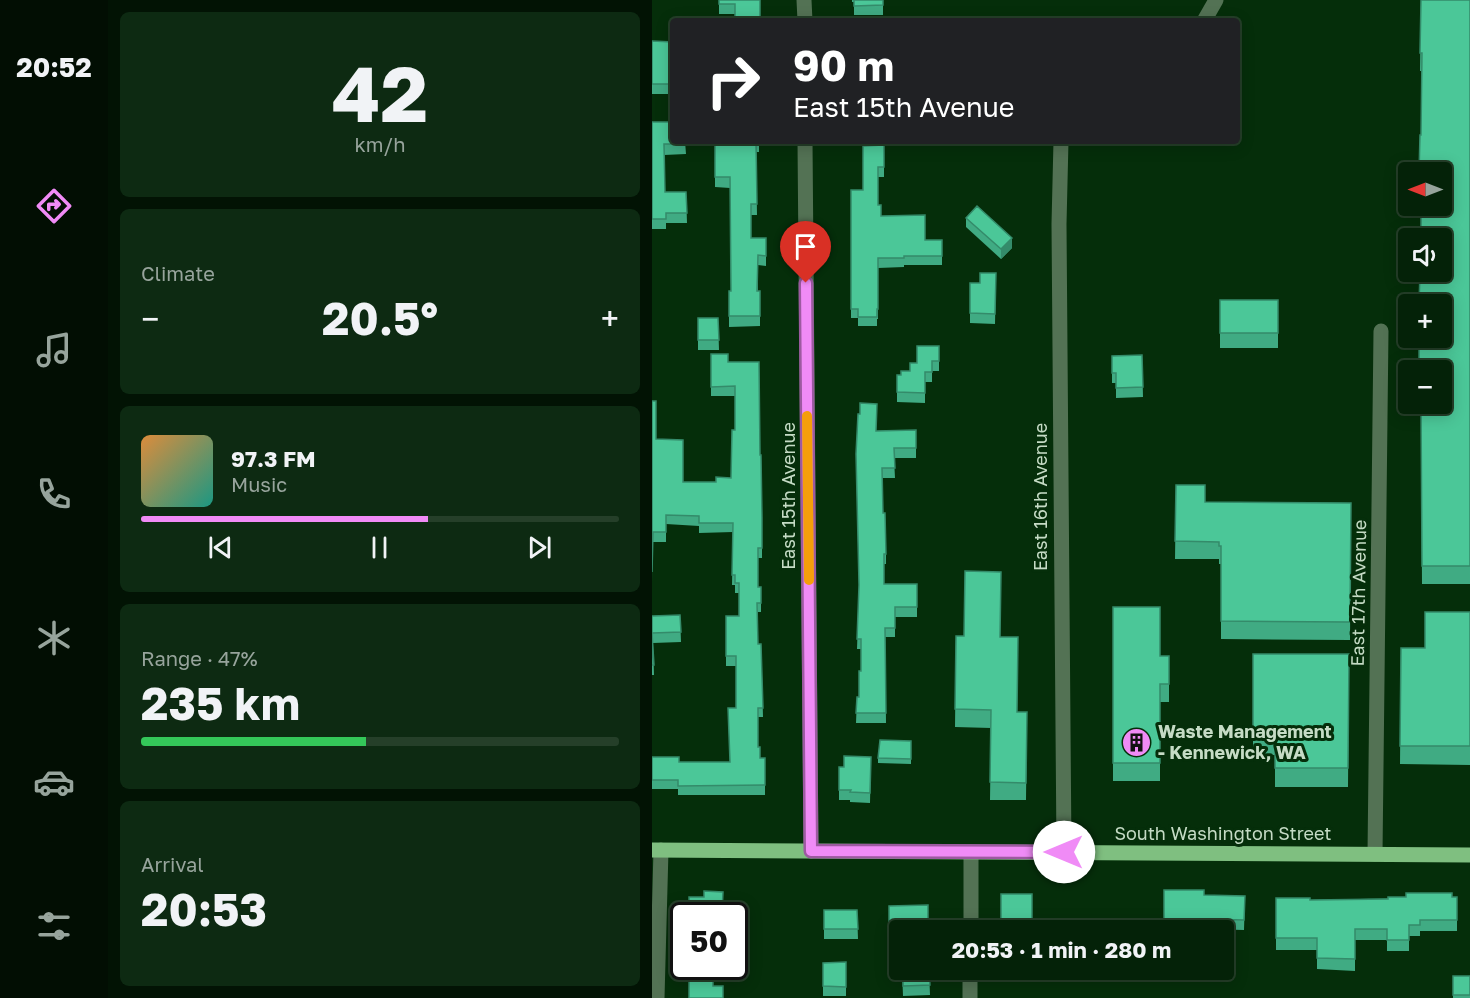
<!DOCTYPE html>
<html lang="en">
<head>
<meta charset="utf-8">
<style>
	:root { --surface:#042208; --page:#0d2a12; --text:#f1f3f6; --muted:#97a49c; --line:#253f29; --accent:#f08bf6 }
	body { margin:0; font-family:"Golos Text",sans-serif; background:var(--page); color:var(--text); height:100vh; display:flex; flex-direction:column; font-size:22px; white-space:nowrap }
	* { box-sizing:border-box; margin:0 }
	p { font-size:20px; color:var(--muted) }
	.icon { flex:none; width:33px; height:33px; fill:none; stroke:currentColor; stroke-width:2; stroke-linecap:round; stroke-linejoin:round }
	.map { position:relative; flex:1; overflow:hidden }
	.panel { display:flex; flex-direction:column; gap:12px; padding:12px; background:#021304; width:544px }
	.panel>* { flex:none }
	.banner { position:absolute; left:18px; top:18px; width:570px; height:126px; border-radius:6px; box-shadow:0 3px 15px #0003,0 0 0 2px var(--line); background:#202124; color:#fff; overflow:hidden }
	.needle { width:39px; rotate:270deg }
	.buttons { position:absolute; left:746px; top:162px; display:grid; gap:12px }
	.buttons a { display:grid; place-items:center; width:54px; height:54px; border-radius:6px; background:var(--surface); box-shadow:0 3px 15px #0003,0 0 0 2px var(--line); font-size:30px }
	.speed { position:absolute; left:18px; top:902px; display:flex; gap:12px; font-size:30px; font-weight:700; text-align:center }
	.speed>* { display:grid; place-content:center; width:78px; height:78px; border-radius:50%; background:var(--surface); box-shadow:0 3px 15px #0003,0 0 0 2px var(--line); line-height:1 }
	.speed .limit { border:3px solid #111; border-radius:9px; background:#fff; color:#111 }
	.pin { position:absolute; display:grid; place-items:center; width:51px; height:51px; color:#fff; margin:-62px -26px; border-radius:50% 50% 50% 0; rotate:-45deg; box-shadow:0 0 6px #0007 }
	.pin .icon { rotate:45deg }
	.me { position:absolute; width:66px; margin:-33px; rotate:270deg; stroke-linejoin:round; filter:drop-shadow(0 0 4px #0008) }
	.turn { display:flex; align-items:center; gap:21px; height:126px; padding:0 24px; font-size:27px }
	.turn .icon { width:78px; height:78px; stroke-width:2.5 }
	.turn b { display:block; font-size:42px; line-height:51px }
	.big { font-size:45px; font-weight:700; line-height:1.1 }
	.panel .tile { flex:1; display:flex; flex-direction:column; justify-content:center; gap:9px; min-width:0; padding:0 21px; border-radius:9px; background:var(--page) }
	.panel .dial { align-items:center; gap:0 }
	.dial b { font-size:78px; line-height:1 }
	.song { display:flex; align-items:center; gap:18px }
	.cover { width:72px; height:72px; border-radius:9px; background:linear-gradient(135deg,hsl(30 70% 55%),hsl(170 70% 35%)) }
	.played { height:6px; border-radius:3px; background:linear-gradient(90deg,var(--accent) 60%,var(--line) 60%) }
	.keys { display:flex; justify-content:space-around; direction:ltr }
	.heat { display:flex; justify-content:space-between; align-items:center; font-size:33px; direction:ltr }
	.charge { height:9px; border-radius:4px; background:linear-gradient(90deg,#34c759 47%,var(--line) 0) }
	.trip { position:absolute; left:237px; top:920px; width:345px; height:60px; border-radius:6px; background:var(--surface); box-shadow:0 3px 15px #0003,0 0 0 2px var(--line); font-weight:700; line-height:60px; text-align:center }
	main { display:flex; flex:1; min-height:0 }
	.tab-bar { display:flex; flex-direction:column; width:108px; justify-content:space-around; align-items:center; background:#020e03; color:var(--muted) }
	.tab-bar .icon { width:42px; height:42px }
	.tab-bar .selected { color:var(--accent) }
	.tab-bar b { font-size:27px; color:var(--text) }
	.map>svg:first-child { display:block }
</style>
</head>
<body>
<main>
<nav class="tab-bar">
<b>20:52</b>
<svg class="icon selected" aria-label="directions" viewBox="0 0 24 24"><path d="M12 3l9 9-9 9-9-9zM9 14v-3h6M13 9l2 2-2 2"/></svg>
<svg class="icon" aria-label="music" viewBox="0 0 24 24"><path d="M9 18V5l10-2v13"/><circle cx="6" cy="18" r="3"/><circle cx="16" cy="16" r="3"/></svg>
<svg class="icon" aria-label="phone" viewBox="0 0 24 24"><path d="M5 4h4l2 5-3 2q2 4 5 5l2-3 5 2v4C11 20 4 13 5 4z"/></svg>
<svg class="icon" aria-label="climate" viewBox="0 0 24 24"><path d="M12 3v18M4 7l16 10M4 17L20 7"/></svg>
<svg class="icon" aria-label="car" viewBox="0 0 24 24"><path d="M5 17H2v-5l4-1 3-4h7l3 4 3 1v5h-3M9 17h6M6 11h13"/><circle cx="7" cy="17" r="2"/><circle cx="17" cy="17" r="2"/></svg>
<svg class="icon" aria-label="filters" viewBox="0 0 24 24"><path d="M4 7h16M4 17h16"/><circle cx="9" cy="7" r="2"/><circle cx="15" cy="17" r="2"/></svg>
</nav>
<section class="panel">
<div class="tile dial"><b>42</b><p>km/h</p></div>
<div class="tile"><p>Climate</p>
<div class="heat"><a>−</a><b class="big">20.5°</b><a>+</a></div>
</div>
<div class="tile">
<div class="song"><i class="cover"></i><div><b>97.3 FM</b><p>Music</p></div></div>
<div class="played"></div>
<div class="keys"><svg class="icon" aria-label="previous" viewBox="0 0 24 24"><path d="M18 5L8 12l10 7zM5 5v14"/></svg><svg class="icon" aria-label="pause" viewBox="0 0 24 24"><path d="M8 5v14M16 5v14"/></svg><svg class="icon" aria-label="next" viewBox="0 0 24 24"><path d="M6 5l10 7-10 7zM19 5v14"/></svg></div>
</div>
<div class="tile"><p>Range · 47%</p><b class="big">235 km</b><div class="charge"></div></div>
<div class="tile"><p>Arrival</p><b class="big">20:53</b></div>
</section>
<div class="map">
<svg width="818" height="998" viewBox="0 0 818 998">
	<rect width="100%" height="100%" fill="#052e0a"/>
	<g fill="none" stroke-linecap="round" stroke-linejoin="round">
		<path stroke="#537254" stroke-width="15" d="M 152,0 L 153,21
			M 552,21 L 564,0
			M 153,141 L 159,851
			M 409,141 L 407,224 L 412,852
			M 723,854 L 729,331
			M 319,930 L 319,852
			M 5,998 L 9,850
			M 318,998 L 318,969"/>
		<path stroke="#7fbf80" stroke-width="15" d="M 0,850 L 818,855"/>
	</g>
	<path fill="#40ab83" d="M 67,0 L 108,0 L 83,14 L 67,14 Z
		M 200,0 L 231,0 L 231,15 L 202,15 L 202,2 L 200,2 Z
		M 769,0 L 818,0 L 818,584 L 770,584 L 769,404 L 789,370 L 767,370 L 767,338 L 789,206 L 769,135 L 770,71 L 768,71 Z
		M 0,41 L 21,42 L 21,94 L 0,94 Z
		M 0,122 L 33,141 L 34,154 L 12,155 L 13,192 L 34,192 L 35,223 L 14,223 L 14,229 L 0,229 Z
		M 63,141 L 107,141 L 107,152 L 104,152 L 105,215 L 99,215 L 99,238 L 114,238 L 114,266 L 106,265 L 106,291 L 108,291 L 108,326 L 77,327 L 77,291 L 79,291 L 78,188 L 63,187 Z
		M 232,145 L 232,177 L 226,177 L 226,205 L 229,216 L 273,240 L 290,240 L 290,265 L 252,265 L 252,267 L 226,268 L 226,319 L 225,319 L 225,326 L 206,326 L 206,318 L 199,318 L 199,190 L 211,190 Z
		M 314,218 L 360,248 L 349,259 L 314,227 Z
		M 344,273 L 343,324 L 318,323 L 318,283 L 328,283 Z
		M 568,300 L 626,300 L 626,348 L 568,348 Z
		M 46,318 L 66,318 L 67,350 L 46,350 Z
		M 287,346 L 287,371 L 280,371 L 280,382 L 273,382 L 273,403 L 245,402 L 245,375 L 249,375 L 258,371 L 265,363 Z
		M 59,354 L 76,362 L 108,455 L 110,526 L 110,558 L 106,558 L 106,587 L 109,587 L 109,612 L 106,612 L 106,644 L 109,644 L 111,717 L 106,717 L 106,747 L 108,758 L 113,758 L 113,795 L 26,795 L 26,789 L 0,789 L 0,757 L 27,762 L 78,762 L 84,708 L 84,666 L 74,666 L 74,616 L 87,616 L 87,593 L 83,593 L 83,585 L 80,585 L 81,532 L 47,533 L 47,526 L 14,524 L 14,542 L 1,542 L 1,582 L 0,401 L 4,439 L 31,482 L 64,482 L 79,478 L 83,430 L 83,396 L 59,396 Z
		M 490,355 L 491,397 L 464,398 L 464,383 L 460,383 L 460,356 Z
		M 264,430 L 264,458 L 242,458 L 243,478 L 230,478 L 231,513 L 234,554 L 234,564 L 232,564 L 232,584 L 265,584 L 265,617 L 243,617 L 243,637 L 233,637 L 234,723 L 204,723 L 205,697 L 207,697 L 209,671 L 209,649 L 205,649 L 207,589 L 224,431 Z
		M 524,485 L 553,502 L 699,503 L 698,640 L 569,639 L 569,564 L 567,564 L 567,559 L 523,559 Z
		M 461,607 L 508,656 L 517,656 L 517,702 L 508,702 L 508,781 L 461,781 Z
		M 818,612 L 818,765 L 748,764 L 749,648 L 773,648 Z
		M 28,615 L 29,642 L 1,643 L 2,675 L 0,675 L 0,616 Z
		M 304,636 L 348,637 L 365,712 L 375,712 L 374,800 L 338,800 L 339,728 L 303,727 Z
		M 601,654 L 697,654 L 696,787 L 623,787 L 623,755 L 601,755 Z
		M 259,741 L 259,764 L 226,763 L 226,758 Z
		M 219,757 L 218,803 L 198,802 L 198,800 L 187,800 L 187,767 L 192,767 Z
		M 512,890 L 552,895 L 593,896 L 592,930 L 552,929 L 552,930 L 512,930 Z
		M 805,897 L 805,931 L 768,931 L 768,936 L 757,936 L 757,951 L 735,951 L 735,940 L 703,940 L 703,971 L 665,969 L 665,950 L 624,950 L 624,898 L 658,900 Z
		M 237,906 L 248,930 L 248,955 L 241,955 L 241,941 L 237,941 Z
		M 172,910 L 205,910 L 206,939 L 172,939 Z
		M 194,962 L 194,996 L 171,996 L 171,963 Z
		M 250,969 L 277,969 L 278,995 L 251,996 Z
		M 801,976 L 818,976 L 818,998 L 801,998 Z"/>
	<path fill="#348b6a" d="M 360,238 L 360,248 L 349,259 L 349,249 Z"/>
	<path fill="#4bc798" stroke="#348b6a" stroke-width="1.5" d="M 67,0 L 108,0 L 108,21 L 83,21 L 83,4 L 67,4 Z
		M 202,0 L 231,0 L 231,5 L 202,6 Z
		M 769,0 L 818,0 L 818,566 L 770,566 L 769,404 L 789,404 L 789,370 L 769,370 L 769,360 L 767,360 L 767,338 L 789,338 L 789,304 L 767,304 L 768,272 L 789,272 L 789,238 L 769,238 L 769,206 L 789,206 L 789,172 L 767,172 L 768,135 L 769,135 L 770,53 L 768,53 Z
		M 0,41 L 21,42 L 21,84 L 0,84 Z
		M 0,122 L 21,122 L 21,141 L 33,141 L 34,144 L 12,144 L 13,192 L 34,192 L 35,213 L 14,213 L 14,219 L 0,219 Z
		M 63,141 L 107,141 L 104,141 L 105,204 L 99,204 L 99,238 L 114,238 L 114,256 L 106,255 L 105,291 L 108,291 L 108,316 L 77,316 L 77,291 L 79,291 L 78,177 L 63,177 Z
		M 232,145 L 232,167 L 226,167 L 226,205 L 229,205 L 229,216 L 273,215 L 273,240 L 290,240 L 290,256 L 252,256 L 252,258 L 226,258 L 226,309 L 225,309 L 225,317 L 206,317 L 206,309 L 199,309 L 199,190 L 211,190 L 211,146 Z
		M 325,206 L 360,238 L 349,249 L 314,218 Z
		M 328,273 L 344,273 L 343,314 L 318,313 L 318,283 L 328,283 Z
		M 568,300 L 626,300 L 626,333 L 568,333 Z
		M 46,318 L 66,318 L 67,340 L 46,340 Z
		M 265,346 L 287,346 L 287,361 L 280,361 L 280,372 L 273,372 L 273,393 L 245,392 L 245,375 L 249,375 L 249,371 L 258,371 L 258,363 L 265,363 Z
		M 59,354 L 76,354 L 76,362 L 107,362 L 108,455 L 109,455 L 110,517 L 110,548 L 106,548 L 106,587 L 109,587 L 109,603 L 105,603 L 106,644 L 109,644 L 111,708 L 106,708 L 106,747 L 108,747 L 108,758 L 113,758 L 113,785 L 26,786 L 26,780 L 0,780 L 0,757 L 27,757 L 27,762 L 78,762 L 76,708 L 84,708 L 84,656 L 74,656 L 74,616 L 87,616 L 87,583 L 83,583 L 83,575 L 80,575 L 81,523 L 47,523 L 47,516 L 14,515 L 14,532 L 1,532 L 0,572 L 0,401 L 4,401 L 4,439 L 31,440 L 31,482 L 64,482 L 64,477 L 79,478 L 80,430 L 83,430 L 83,386 L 59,387 Z
		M 490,355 L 491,387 L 464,388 L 464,373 L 460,373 L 460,356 Z
		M 208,403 L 225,404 L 224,431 L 264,430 L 264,448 L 242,448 L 243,468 L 230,468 L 231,513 L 233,513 L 234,554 L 232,554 L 232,584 L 265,584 L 265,607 L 243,607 L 243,628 L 233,628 L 234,713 L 204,713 L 205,697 L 207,697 L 207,671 L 209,671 L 209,639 L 205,639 L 207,585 L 204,454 L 206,414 L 208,414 Z
		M 524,485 L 553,485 L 553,502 L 699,503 L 698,622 L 569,621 L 569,546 L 567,546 L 567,542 L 523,541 Z
		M 313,571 L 349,572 L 348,637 L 366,637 L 365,712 L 375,712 L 374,783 L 338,782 L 339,710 L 303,709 L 304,636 L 312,636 Z
		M 461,607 L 508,607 L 508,656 L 517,656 L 517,684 L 508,684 L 508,763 L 461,763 Z
		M 773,612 L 818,612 L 818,746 L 748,746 L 749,648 L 773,648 Z
		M 28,615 L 29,632 L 0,633 L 2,665 L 0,665 L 0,616 Z
		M 601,654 L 697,654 L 696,768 L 623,768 L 623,736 L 601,736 Z
		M 228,740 L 259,741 L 259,759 L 226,758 Z
		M 192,756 L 219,757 L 218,793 L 198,792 L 199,790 L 187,790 L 187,767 L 192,767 Z
		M 512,890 L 552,890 L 552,895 L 593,896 L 592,920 L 552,919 L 552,921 L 512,921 Z
		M 52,891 L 71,892 L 70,915 L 37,915 L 37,897 L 52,897 Z
		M 754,893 L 800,893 L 800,897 L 805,897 L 805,920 L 768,920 L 768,925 L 757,925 L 757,940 L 735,940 L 735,929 L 703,929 L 703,959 L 665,958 L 665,938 L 624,938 L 624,898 L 658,898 L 658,900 L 736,899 L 736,897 L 754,897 Z
		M 349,894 L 380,894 L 380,930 L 349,930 Z
		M 276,905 L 276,930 L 248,930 L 248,945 L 241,945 L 241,931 L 237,931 L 237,906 Z
		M 172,910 L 205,910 L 206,929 L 172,929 Z
		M 194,962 L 194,987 L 171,986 L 171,963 Z
		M 251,969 L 277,969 L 278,985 L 251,986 Z
		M 801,976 L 818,976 L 818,995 L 801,995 Z
		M 37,980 L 61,980 L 61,986 L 71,986 L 71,998 L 37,998 Z"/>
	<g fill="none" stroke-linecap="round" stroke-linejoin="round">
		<defs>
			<path id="route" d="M 154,283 L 159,851 L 412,852"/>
		</defs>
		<use href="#route" stroke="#9c5aa0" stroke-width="15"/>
		<use href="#route" stroke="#f08bf6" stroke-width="10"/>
		<path stroke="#f59e0b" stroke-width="10" d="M 155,416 L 157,580"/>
	</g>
	<defs>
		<symbol id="building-disc" viewBox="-11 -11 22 22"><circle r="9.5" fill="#f08bf6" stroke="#052e0a"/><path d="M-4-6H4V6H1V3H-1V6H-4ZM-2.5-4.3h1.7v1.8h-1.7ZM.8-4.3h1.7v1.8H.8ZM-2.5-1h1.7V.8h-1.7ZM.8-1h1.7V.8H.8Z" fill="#111"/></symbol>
	</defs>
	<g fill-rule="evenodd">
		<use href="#building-disc" x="468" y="726" width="33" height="33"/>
	</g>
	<g text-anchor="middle" stroke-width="6" stroke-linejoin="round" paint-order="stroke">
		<g font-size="18" fill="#c5dbc5" stroke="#052e0a">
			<text transform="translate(137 496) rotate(-90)" y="6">East 15th Avenue</text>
			<text transform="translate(389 497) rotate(-90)" y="6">East 16th Avenue</text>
			<text transform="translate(707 593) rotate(-89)" y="6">East 17th Avenue</text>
			<text x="571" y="840">South Washington Street</text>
		</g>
		<g font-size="18" font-weight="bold" fill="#c5dbc5" stroke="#052e0a" text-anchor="start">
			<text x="506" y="738">Waste Management<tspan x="506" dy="21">- Kennewick, WA</tspan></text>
		</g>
	</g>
</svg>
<div class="buttons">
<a><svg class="needle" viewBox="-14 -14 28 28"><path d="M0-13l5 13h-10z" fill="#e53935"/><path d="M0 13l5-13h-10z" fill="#97a49c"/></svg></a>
<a><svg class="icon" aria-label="sound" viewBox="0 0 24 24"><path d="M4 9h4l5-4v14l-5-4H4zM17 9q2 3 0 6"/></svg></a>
<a>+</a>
<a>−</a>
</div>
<div class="speed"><div class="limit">50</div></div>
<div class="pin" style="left:154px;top:283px;background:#d93025"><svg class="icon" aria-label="arrive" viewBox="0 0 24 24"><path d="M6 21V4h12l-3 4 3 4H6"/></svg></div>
<svg class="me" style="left:412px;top:852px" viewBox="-20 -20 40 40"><circle r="19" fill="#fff"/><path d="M0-13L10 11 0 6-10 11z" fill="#f08bf6"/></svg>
<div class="trip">20:53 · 1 min · 280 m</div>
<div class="banner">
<div class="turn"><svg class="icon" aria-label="right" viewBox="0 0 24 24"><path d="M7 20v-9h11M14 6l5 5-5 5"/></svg><div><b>90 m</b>East 15th Avenue</div></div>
</div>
</div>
</main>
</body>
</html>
